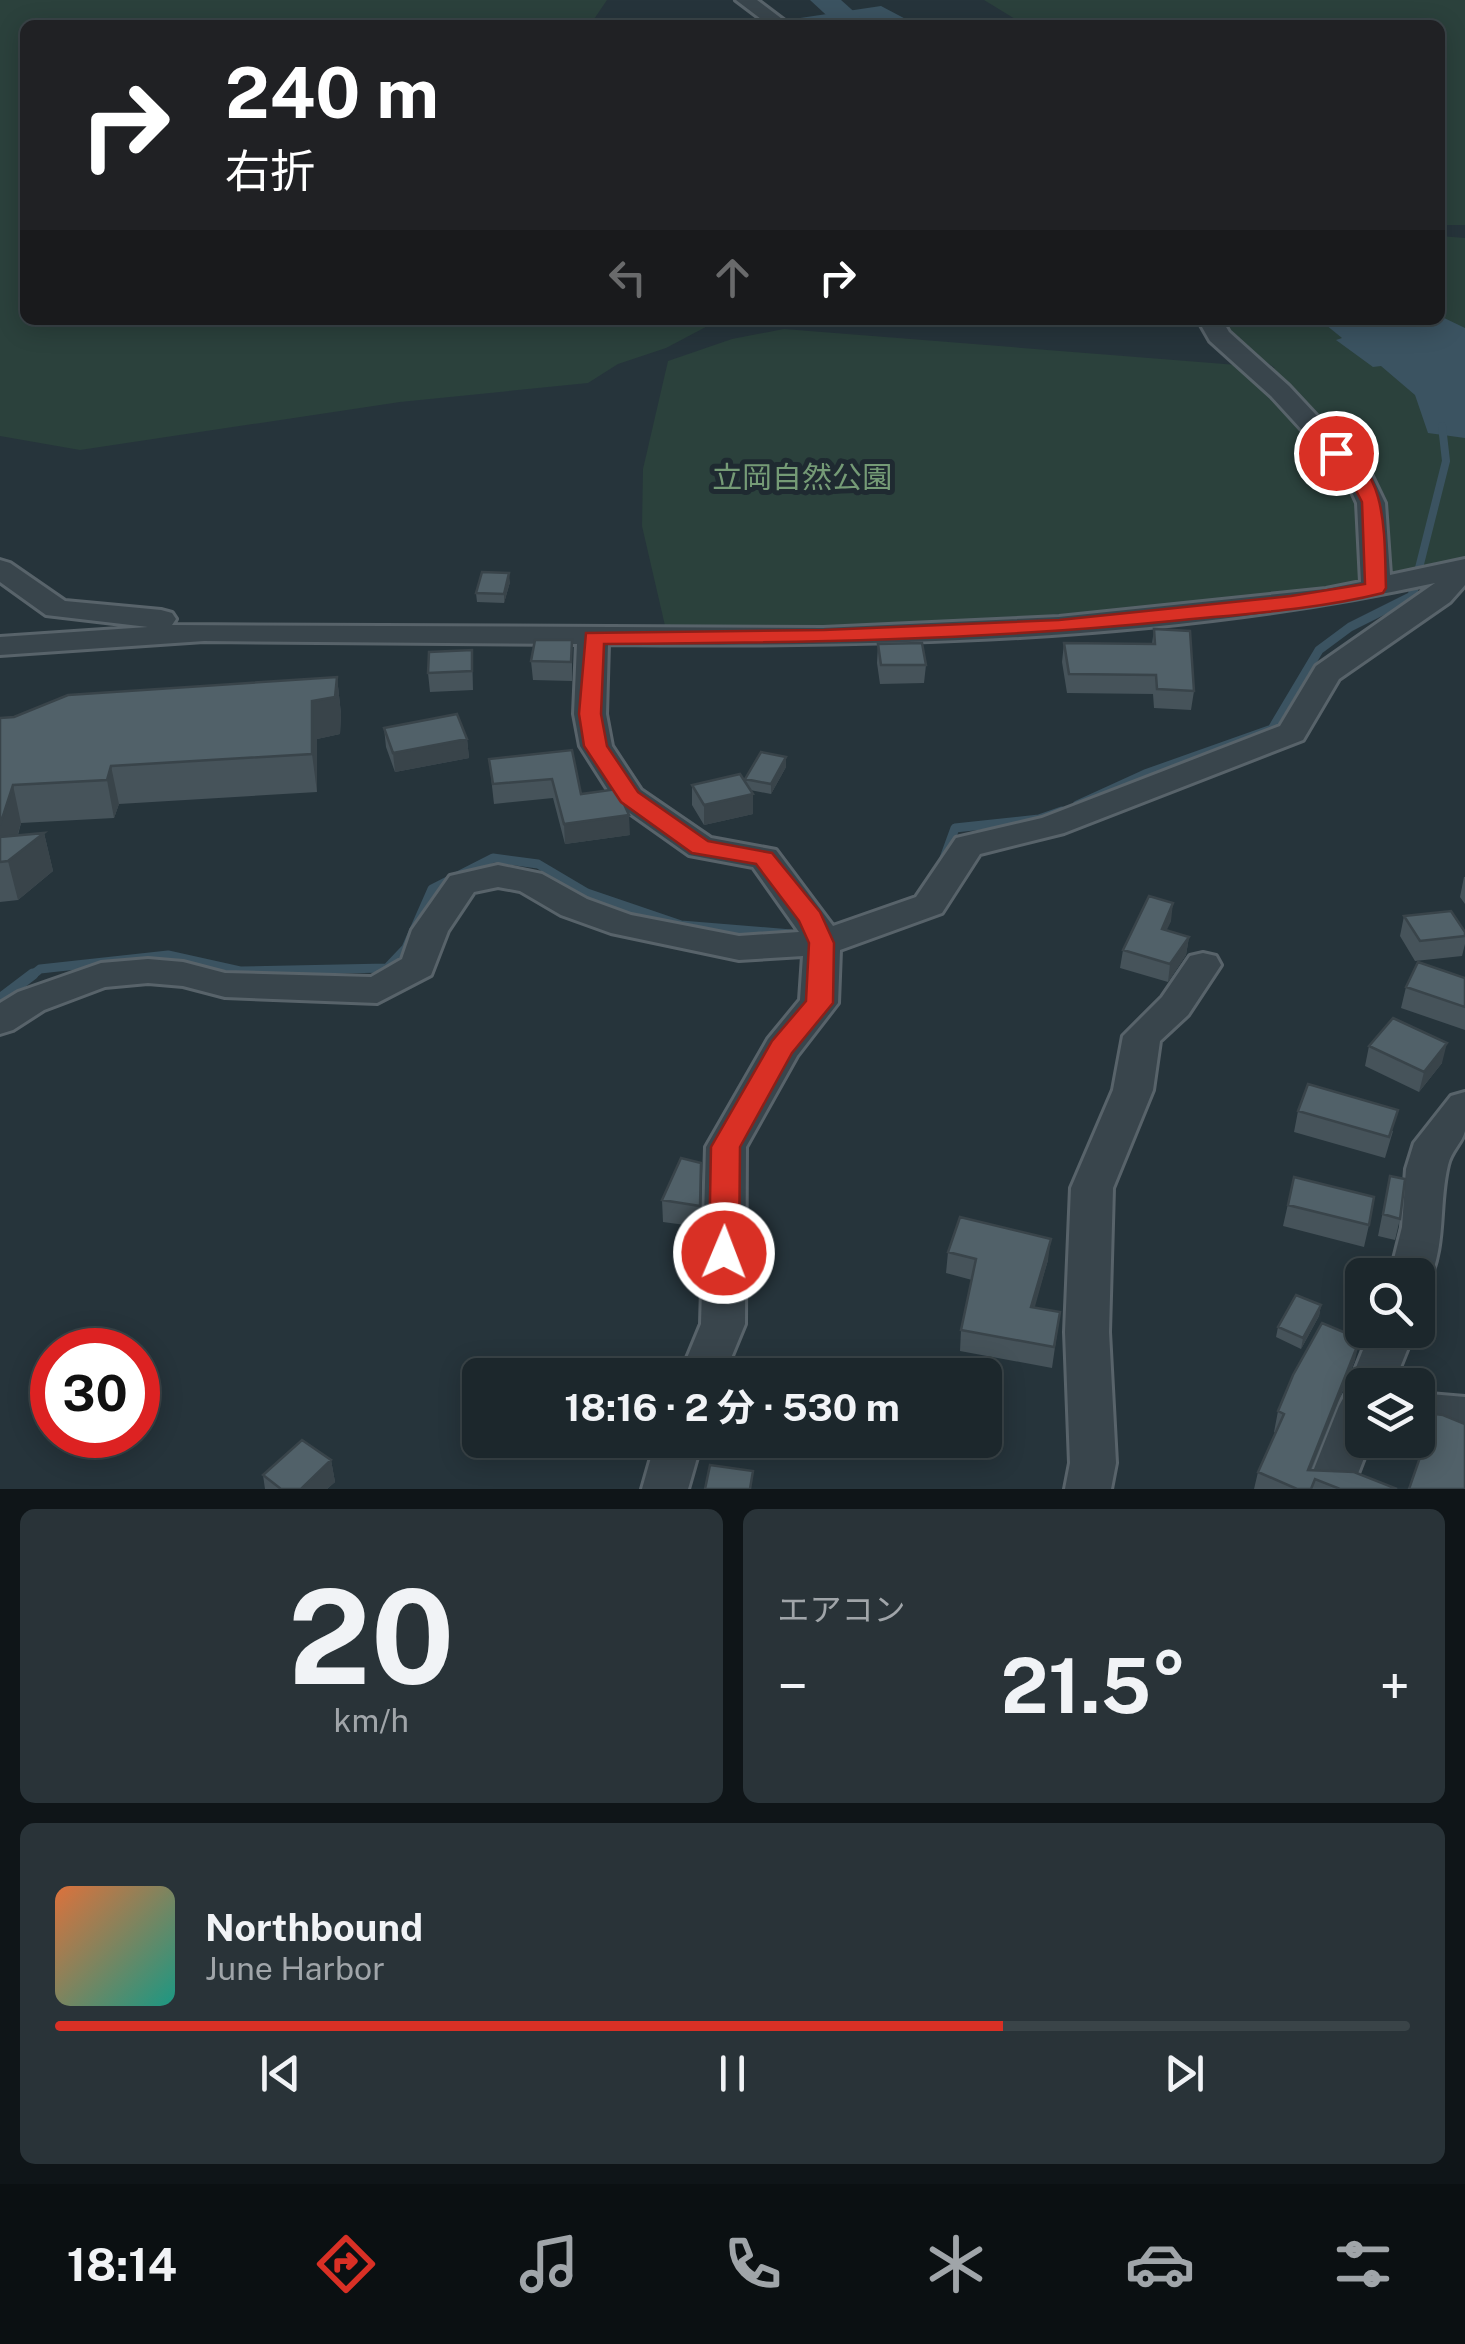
<!DOCTYPE html>
<html lang="ja">
<head>
<meta charset="utf-8">
<style>
	:root { --surface:#1c272c; --page:#293338; --text:#f1f3f6; --muted:#a0a5a9; --line:#3a4448; --accent:#d93025 }
	body { margin:0; font-family:"Public Sans","Noto Sans JP",sans-serif; background:var(--page); color:var(--text); height:100vh; display:flex; flex-direction:column; font-size:38px; white-space:nowrap }
	* { box-sizing:border-box; margin:0 }
	p { font-size:32px; color:var(--muted) }
	.icon { flex:none; width:55px; height:55px; fill:none; stroke:currentColor; stroke-width:2; stroke-linecap:round; stroke-linejoin:round }
	.map { position:relative; height:1489px; overflow:hidden }
	.side { display:flex; flex-direction:column; gap:20px; padding:20px; background:#0f1518; flex:1 }
	.side>* { flex:none }
	.banner { position:absolute; left:20px; top:20px; width:1425px; height:305px; border-radius:15px; box-shadow:0 5px 25px #0003,0 0 0 2px var(--line); background:#202124; color:#fff; overflow:hidden }
	.fabs { position:absolute; left:1345px; top:1258px; display:grid; gap:20px }
	.fabs a { display:grid; place-items:center; width:90px; height:90px; border-radius:15px; background:var(--surface); box-shadow:0 5px 25px #0003,0 0 0 2px var(--line); font-size:50px }
	.speed { position:absolute; left:30px; top:1328px; display:flex; gap:20px; font-size:50px; font-weight:700; text-align:center }
	.speed>* { display:grid; place-content:center; width:130px; height:130px; border-radius:50%; background:var(--surface); box-shadow:0 5px 25px #0003,0 0 0 2px var(--line); line-height:1 }
	.speed .limit { border:15px solid #d22; background:#fff; color:#111 }
	.pin { position:absolute; display:grid; place-items:center; width:85px; height:85px; color:#fff; margin:-42px; border:5px solid #fff; border-radius:50%; box-shadow:0 2px 10px #0007 }
	.me { position:absolute; width:110px; margin:-55px; rotate:1deg; stroke-linejoin:round; filter:drop-shadow(0 0 8px #0008) }
	.turn { display:flex; align-items:center; gap:35px; height:210px; padding:0 40px; font-size:45px }
	.turn .icon { width:130px; height:130px; stroke-width:2.5 }
	.turn b { display:block; font-size:70px; line-height:85px }
	.lanes { display:flex; align-items:center; height:95px; padding:0 40px; background:#0003; justify-content:center; gap:50px; direction:ltr }
	.lanes .off { opacity:.35 }
	.big { font-size:75px; font-weight:700; line-height:1.1 }
	.side .widget { flex:1; display:flex; flex-direction:column; justify-content:center; gap:15px; min-width:0; padding:0 35px; border-radius:15px; background:var(--page) }
	.side .dial { align-items:center; gap:0 }
	.dial b { font-size:130px; line-height:1 }
	.song { display:flex; align-items:center; gap:30px }
	.cover { width:120px; height:120px; border-radius:15px; background:linear-gradient(135deg,hsl(20 70% 55%),hsl(170 70% 35%)) }
	.played { height:10px; border-radius:5px; background:linear-gradient(90deg,var(--accent) 70%,var(--line) 70%) }
	.keys { display:flex; justify-content:space-around; direction:ltr }
	.heat { display:flex; justify-content:space-between; align-items:center; font-size:55px; direction:ltr }
	.side .tiles { flex:1; display:grid; gap:20px; grid-template-columns:1fr 1fr }
	.widget:last-child { grid-column:span 2 }
	.trip { position:absolute; left:462px; top:1358px; width:540px; height:100px; border-radius:15px; background:var(--surface); box-shadow:0 5px 25px #0003,0 0 0 2px var(--line); font-weight:700; line-height:100px; text-align:center }
	.tabs { display:flex; height:160px; justify-content:space-around; align-items:center; background:#0b1012; color:var(--muted) }
	.tabs .icon { width:70px; height:70px }
	.tabs .active { color:var(--accent) }
	.tabs b { font-size:45px; color:var(--text) }
	.map>svg:first-child { display:block }
</style>
</head>
<body>
<div class="map">
<svg width="1465" height="1489" viewBox="0 0 1465 1489">
	<rect width="100%" height="100%" fill="#26343b"/>
	<path fill="#2b413c" d="M 0,0 L 607,0 L 590,25 L 25,25 L 25,320 L 719,320 L 666,348 L 618,364 L 588,383 L 400,402 L 80,450 L 0,436 Z
		M 984,0 L 1465,0 L 1465,225 L 1440,225 L 1440,25 L 1025,25 Z
		M 1440,236 L 1465,238 L 1465,562 C 1202,616 934,623 666,630 L 642,526 L 643,469 L 668,361 L 732,339 L 784,329 L 1275,368 L 1236,341 L 1217,320 L 1440,320 Z"/>
	<path fill="#3b5361" d="M 881,6 L 917,25 L 806,25 L 800,18 Z
		M 1440,316 L 1465,328 L 1465,438 L 1428,433 L 1415,395 L 1381,366 L 1373,367 L 1336,340 L 1342,338 L 1320,320 L 1440,320 Z"/>
	<g fill="none" stroke-linecap="round" stroke-linejoin="round">
		<path stroke="#3b5361" stroke-width="8" d="M 1418,572 L 1446,461 L 1442,426"/>
		<path stroke="#3b5361" stroke-width="9" d="M 1077,805 L 1145,774 L 1272,729 L 1319,650 L 1350,627 L 1412,596 L 1419,569
			M 943,861 L 955,828 L 1039,819 L 1062,811
			M 30,977 L 40,969 L 168,955 L 240,971 L 387,968 L 406,948 L 432,889 L 493,858 L 538,864 L 587,893 L 681,925 L 791,934"/>
		<path stroke="#3b5361" stroke-width="11" d="M 0,999 L 33,974"/>
		<path fill="#3b5361" fill-rule="evenodd" d="M 810,0 L 841,0 L 869,25 L 837,25 Z"/>
		<defs>
			<path id="minor" d="M 736,0 L 757,0 L 790,25 L 769,25 Z
				M 1198,320 L 1222,320 L 1229,332 L 1289,386 L 1371,474 L 1385,503 L 1390,575 L 1465,559 L 1465,585 L 1450,602 L 1339,679 L 1303,740 L 1064,833 L 980,854 L 942,913 L 840,950 L 838,1003 L 797,1056 L 746,1147 L 745,1324 L 724,1375 L 680,1375 L 701,1324 L 706,1147 L 768,1039 L 800,1000 L 803,956 L 739,960 L 611,933 L 561,915 L 520,891 L 498,887 L 474,892 L 448,931 L 431,975 L 377,1003 L 225,997 L 183,986 L 148,983 L 105,987 L 44,1010 L 13,1030 L 0,1034 L 0,1003 L 18,992 L 101,963 L 148,959 L 183,962 L 225,973 L 371,977 L 402,959 L 412,930 L 450,876 L 498,865 L 542,874 L 587,899 L 631,915 L 739,936 L 799,932 L 753,867 L 689,855 L 617,804 L 580,746 L 574,714 L 577,644 L 204,641 L 0,655 L 0,637 L 148,627 L 46,615 L 0,582 L 0,560 L 10,563 L 65,601 L 161,610 L 172,613 L 176,619 L 172,625 L 823,628 L 1059,617 L 1326,589 L 1361,582 L 1357,503 L 1345,477 L 1271,396 L 1210,341 ZM 1435,583 L 1316,666 L 1280,726 L 1042,818 L 956,838 L 916,897 L 833,926 L 776,850 L 711,838 L 641,790 L 612,746 L 606,714 L 608,644 C 884,647 1165,642 1435,583 Z
				M 1203,953 L 1216,956 L 1221,965 L 1188,1015 L 1160,1041 L 1153,1090 L 1113,1188 L 1109,1332 L 1116,1463 L 1111,1489 L 1065,1489 L 1070,1463 L 1065,1332 L 1071,1188 L 1113,1090 L 1123,1036 L 1162,997 L 1190,956 Z
				M 1465,1092 C 1465,1104 1465,1120 1465,1131 C 1462,1143 1451,1151 1448,1165 C 1438,1206 1447,1247 1426,1287 L 1418,1289 L 1418,1275 L 1390,1275 L 1402,1227 L 1406,1169 L 1414,1143 L 1451,1096 Z
				M 1371,1330 L 1415,1330 L 1393,1385 L 1362,1385 L 1362,1440 L 1371,1440 L 1352,1489 L 1306,1489 L 1339,1406 L 1346,1393 L 1352,1391 L 1349,1385 Z
				M 1418,1393 L 1465,1397 L 1465,1435 L 1418,1430 Z
				M 656,1440 L 702,1440 L 688,1489 L 642,1489 Z"/>
		</defs>
		<use href="#minor" stroke="#58636a" stroke-width="6"/>
		<use href="#minor" fill="#39454c" fill-rule="evenodd"/>
	</g>
	<path fill="#46535a" d="M 510,582 L 504,603 L 477,602 L 476,593 Z
		M 1154,629 L 1194,691 L 1191,710 L 1154,708 L 1153,694 L 1067,693 L 1062,662 L 1064,643 L 1152,644 Z
		M 572,640 L 572,681 L 533,680 L 531,661 Z
		M 878,644 L 926,665 L 924,683 L 880,684 L 877,663 Z
		M 472,650 L 473,690 L 430,692 L 428,673 Z
		M 337,677 L 341,714 L 340,734 L 317,739 L 317,792 L 119,804 L 114,818 L 21,823 L 18,835 L 44,833 L 53,871 L 18,900 L 0,902 L 0,718 Z
		M 384,728 L 467,739 L 469,758 L 395,772 L 386,747 Z
		M 572,750 L 581,794 L 630,835 L 565,844 L 553,798 L 494,804 L 489,759 Z
		M 786,767 L 771,794 L 750,790 L 753,814 L 704,825 L 692,805 L 692,785 L 745,783 L 745,779 Z
		M 1464,877 L 1465,877 L 1465,904 L 1460,897 Z
		M 1404,916 L 1465,932 L 1465,944 L 1462,956 L 1415,961 L 1400,936 Z
		M 1171,921 L 1166,930 L 1189,937 L 1186,955 L 1168,982 L 1120,968 L 1123,950 Z
		M 1465,978 L 1465,1030 L 1401,1008 L 1406,987 Z
		M 1369,1046 L 1442,1063 L 1419,1092 L 1365,1066 Z
		M 1298,1111 L 1393,1131 L 1385,1158 L 1294,1132 Z
		M 1390,1176 L 1400,1219 L 1395,1240 L 1378,1236 Z
		M 1294,1177 L 1369,1225 L 1364,1247 L 1283,1226 Z
		M 701,1184 L 700,1227 L 663,1222 L 662,1200 Z
		M 948,1252 L 1048,1260 L 1034,1307 L 1060,1312 L 1052,1368 L 960,1351 L 961,1330 L 972,1280 L 946,1273 Z
		M 1321,1305 L 1319,1316 L 1301,1349 L 1276,1337 L 1278,1327 Z
		M 1355,1360 L 1311,1471 L 1397,1489 L 1254,1489 L 1258,1472 L 1276,1433 L 1274,1432 L 1278,1411 Z
		M 331,1460 L 335,1482 L 327,1489 L 265,1489 L 263,1475 Z"/>
	<path fill="#39444a" d="M 509,573 L 510,582 L 504,603 L 504,594 Z
		M 337,677 L 341,714 L 340,734 L 317,739 L 317,792 L 312,754 L 312,701 Z
		M 467,739 L 469,758 L 395,772 L 393,753 Z
		M 786,757 L 786,767 L 771,794 L 771,784 Z
		M 111,766 L 119,804 L 114,818 L 107,780 Z
		M 13,785 L 21,823 L 10,860 L 44,833 L 53,871 L 18,900 L 8,861 L 0,853 L 0,825 Z
		M 753,794 L 753,814 L 704,825 L 704,805 Z
		M 629,815 L 630,835 L 565,844 L 564,824 Z
		M 1173,903 L 1171,921 L 1159,947 L 1162,929 Z
		M 1189,937 L 1186,955 L 1168,982 L 1170,964 Z
		M 1447,1043 L 1442,1063 L 1419,1092 L 1424,1072 Z
		M 1051,1239 L 1048,1260 L 1029,1328 L 1031,1307 Z
		M 1321,1305 L 1319,1316 L 1301,1349 L 1303,1338 Z
		M 1360,1339 L 1355,1360 L 1303,1489 L 1308,1470 Z
		M 331,1460 L 335,1482 L 327,1489 L 301,1489 Z"/>
	<path fill="#516169" stroke="#39444a" stroke-width="2.5" d="M 482,572 L 509,573 L 504,594 L 476,593 Z
		M 1154,629 L 1190,631 L 1194,691 L 1157,689 L 1156,675 L 1069,674 L 1064,643 L 1155,644 Z
		M 535,640 L 572,640 L 571,662 L 531,661 Z
		M 922,643 L 926,665 L 881,665 L 878,644 Z
		M 472,650 L 472,671 L 428,673 L 429,652 Z
		M 337,677 L 335,697 L 312,701 L 312,754 L 111,766 L 107,780 L 13,785 L 0,825 L 0,718 L 14,717 L 68,695 Z
		M 457,714 L 467,739 L 393,753 L 384,728 Z
		M 572,750 L 581,794 L 617,789 L 629,815 L 564,824 L 552,779 L 493,784 L 489,759 Z
		M 761,752 L 786,757 L 771,784 L 745,779 Z
		M 740,774 L 753,794 L 704,805 L 692,785 Z
		M 44,833 L 8,861 L 0,862 L 0,837 Z
		M 1149,896 L 1173,903 L 1162,929 L 1189,937 L 1170,964 L 1123,950 Z
		M 1451,911 L 1465,932 L 1465,936 L 1420,941 L 1404,916 Z
		M 1418,962 L 1465,978 L 1465,1007 L 1406,987 Z
		M 1393,1018 L 1447,1043 L 1424,1072 L 1369,1046 Z
		M 1308,1084 L 1398,1110 L 1389,1137 L 1298,1111 Z
		M 681,1158 L 701,1163 L 700,1206 L 662,1200 Z
		M 1390,1176 L 1405,1179 L 1400,1219 L 1383,1214 Z
		M 1294,1177 L 1374,1197 L 1369,1225 L 1288,1205 Z
		M 960,1217 L 1051,1239 L 1031,1307 L 1060,1312 L 1054,1347 L 961,1330 L 976,1259 L 948,1252 Z
		M 1296,1295 L 1321,1305 L 1303,1338 L 1278,1327 Z
		M 1322,1323 L 1360,1339 L 1308,1470 L 1354,1472 L 1397,1489 L 1340,1489 L 1315,1479 L 1311,1489 L 1297,1489 L 1258,1472 L 1284,1414 L 1278,1411 L 1293,1375 Z
		M 1435,1414 L 1443,1415 L 1465,1424 L 1465,1489 L 1409,1489 Z
		M 302,1440 L 331,1460 L 301,1489 L 281,1489 L 263,1475 Z
		M 710,1465 L 753,1471 L 750,1489 L 705,1489 Z"/>
	<path fill="#d93025" stroke="#8d1f18" stroke-width="2.5" d="M 1336,448 C 1390,465 1384,543 1386,588 L 1383,593 C 1315,610 1242,614 1172,621 C 983,640 794,643 604,644 L 601,714 L 607,746 L 638,792 L 708,841 L 772,853 L 820,912 L 834,943 L 833,1003 L 792,1053 L 740,1147 L 739,1253 L 734,1261 L 724,1264 L 714,1261 L 709,1253 L 711,1147 L 772,1041 L 806,1001 L 809,943 L 799,921 L 756,864 L 692,853 L 621,802 L 584,746 L 579,714 L 586,633 L 824,630 L 1059,620 L 1291,596 L 1365,584 L 1362,502 L 1349,477 L 1326,453 Z"/>
	<g text-anchor="middle" stroke-width="10" stroke-linejoin="round" paint-order="stroke">
		<g font-size="30" fill="#759b76" stroke="#1f2a31">
			<text x="802" y="488">立岡自然公園</text>
		</g>
	</g>
</svg>
<div class="fabs">
<a><svg class="icon" aria-label="search" viewBox="0 0 24 24"><circle cx="10" cy="10" r="6"/><path d="M15 15l6 6"/></svg></a>
<a><svg class="icon" aria-label="layers" viewBox="0 0 24 24"><path d="M12 4l9 5-9 5-9-5zM3 14l9 5 9-5"/></svg></a>
</div>
<div class="speed"><div class="limit">30</div></div>
<div class="pin" style="left:1336px;top:453px;background:#d93025"><svg class="icon" aria-label="arrive" viewBox="0 0 24 24"><path d="M6 21V4h12l-3 4 3 4H6"/></svg></div>
<svg class="me" style="left:724px;top:1253px" viewBox="-20 -20 40 40"><circle r="17" fill="#d93025" stroke="#fff" stroke-width="3"/><path d="M0-11L8 9 0 5-8 9z" fill="#fff"/></svg>
<div class="trip">18:16 · 2 分 · 530 m</div>
<div class="banner">
<div class="turn"><svg class="icon" aria-label="right" viewBox="0 0 24 24"><path d="M7 20v-9h11M14 6l5 5-5 5"/></svg><div><b>240 m</b>右折</div></div>
<div class="lanes"><svg class="icon off" aria-label="left" viewBox="0 0 24 24"><path d="M17 20v-9H6M10 6l-5 5 5 5"/></svg><svg class="icon off" aria-label="ahead" viewBox="0 0 24 24"><path d="M12 20V5M6 11l6-6 6 6"/></svg><svg class="icon" aria-label="right" viewBox="0 0 24 24"><path d="M7 20v-9h11M14 6l5 5-5 5"/></svg></div>
</div>
</div>
<section class="side">
<div class="tiles">
<div class="widget dial"><b>20</b><p>km/h</p></div>
<div class="widget"><p>エアコン</p>
<div class="heat"><a>−</a><b class="big">21.5°</b><a>+</a></div>
</div>
<div class="widget">
<div class="song"><i class="cover"></i><div><b>Northbound</b><p>June Harbor</p></div></div>
<div class="played"></div>
<div class="keys"><svg class="icon" aria-label="previous" viewBox="0 0 24 24"><path d="M18 5L8 12l10 7zM5 5v14"/></svg><svg class="icon" aria-label="pause" viewBox="0 0 24 24"><path d="M8 5v14M16 5v14"/></svg><svg class="icon" aria-label="next" viewBox="0 0 24 24"><path d="M6 5l10 7-10 7zM19 5v14"/></svg></div>
</div>
</div>
</section>
<nav class="tabs">
<b>18:14</b>
<svg class="icon active" aria-label="directions" viewBox="0 0 24 24"><path d="M12 3l9 9-9 9-9-9zM9 14v-3h6M13 9l2 2-2 2"/></svg>
<svg class="icon" aria-label="music" viewBox="0 0 24 24"><path d="M9 18V5l10-2v13"/><circle cx="6" cy="18" r="3"/><circle cx="16" cy="16" r="3"/></svg>
<svg class="icon" aria-label="phone" viewBox="0 0 24 24"><path d="M5 4h4l2 5-3 2q2 4 5 5l2-3 5 2v4C11 20 4 13 5 4z"/></svg>
<svg class="icon" aria-label="climate" viewBox="0 0 24 24"><path d="M12 3v18M4 7l16 10M4 17L20 7"/></svg>
<svg class="icon" aria-label="car" viewBox="0 0 24 24"><path d="M5 17H2v-5l4-1 3-4h7l3 4 3 1v5h-3M9 17h6M6 11h13"/><circle cx="7" cy="17" r="2"/><circle cx="17" cy="17" r="2"/></svg>
<svg class="icon" aria-label="filters" viewBox="0 0 24 24"><path d="M4 7h16M4 17h16"/><circle cx="9" cy="7" r="2"/><circle cx="15" cy="17" r="2"/></svg>
</nav>
</body>
</html>
